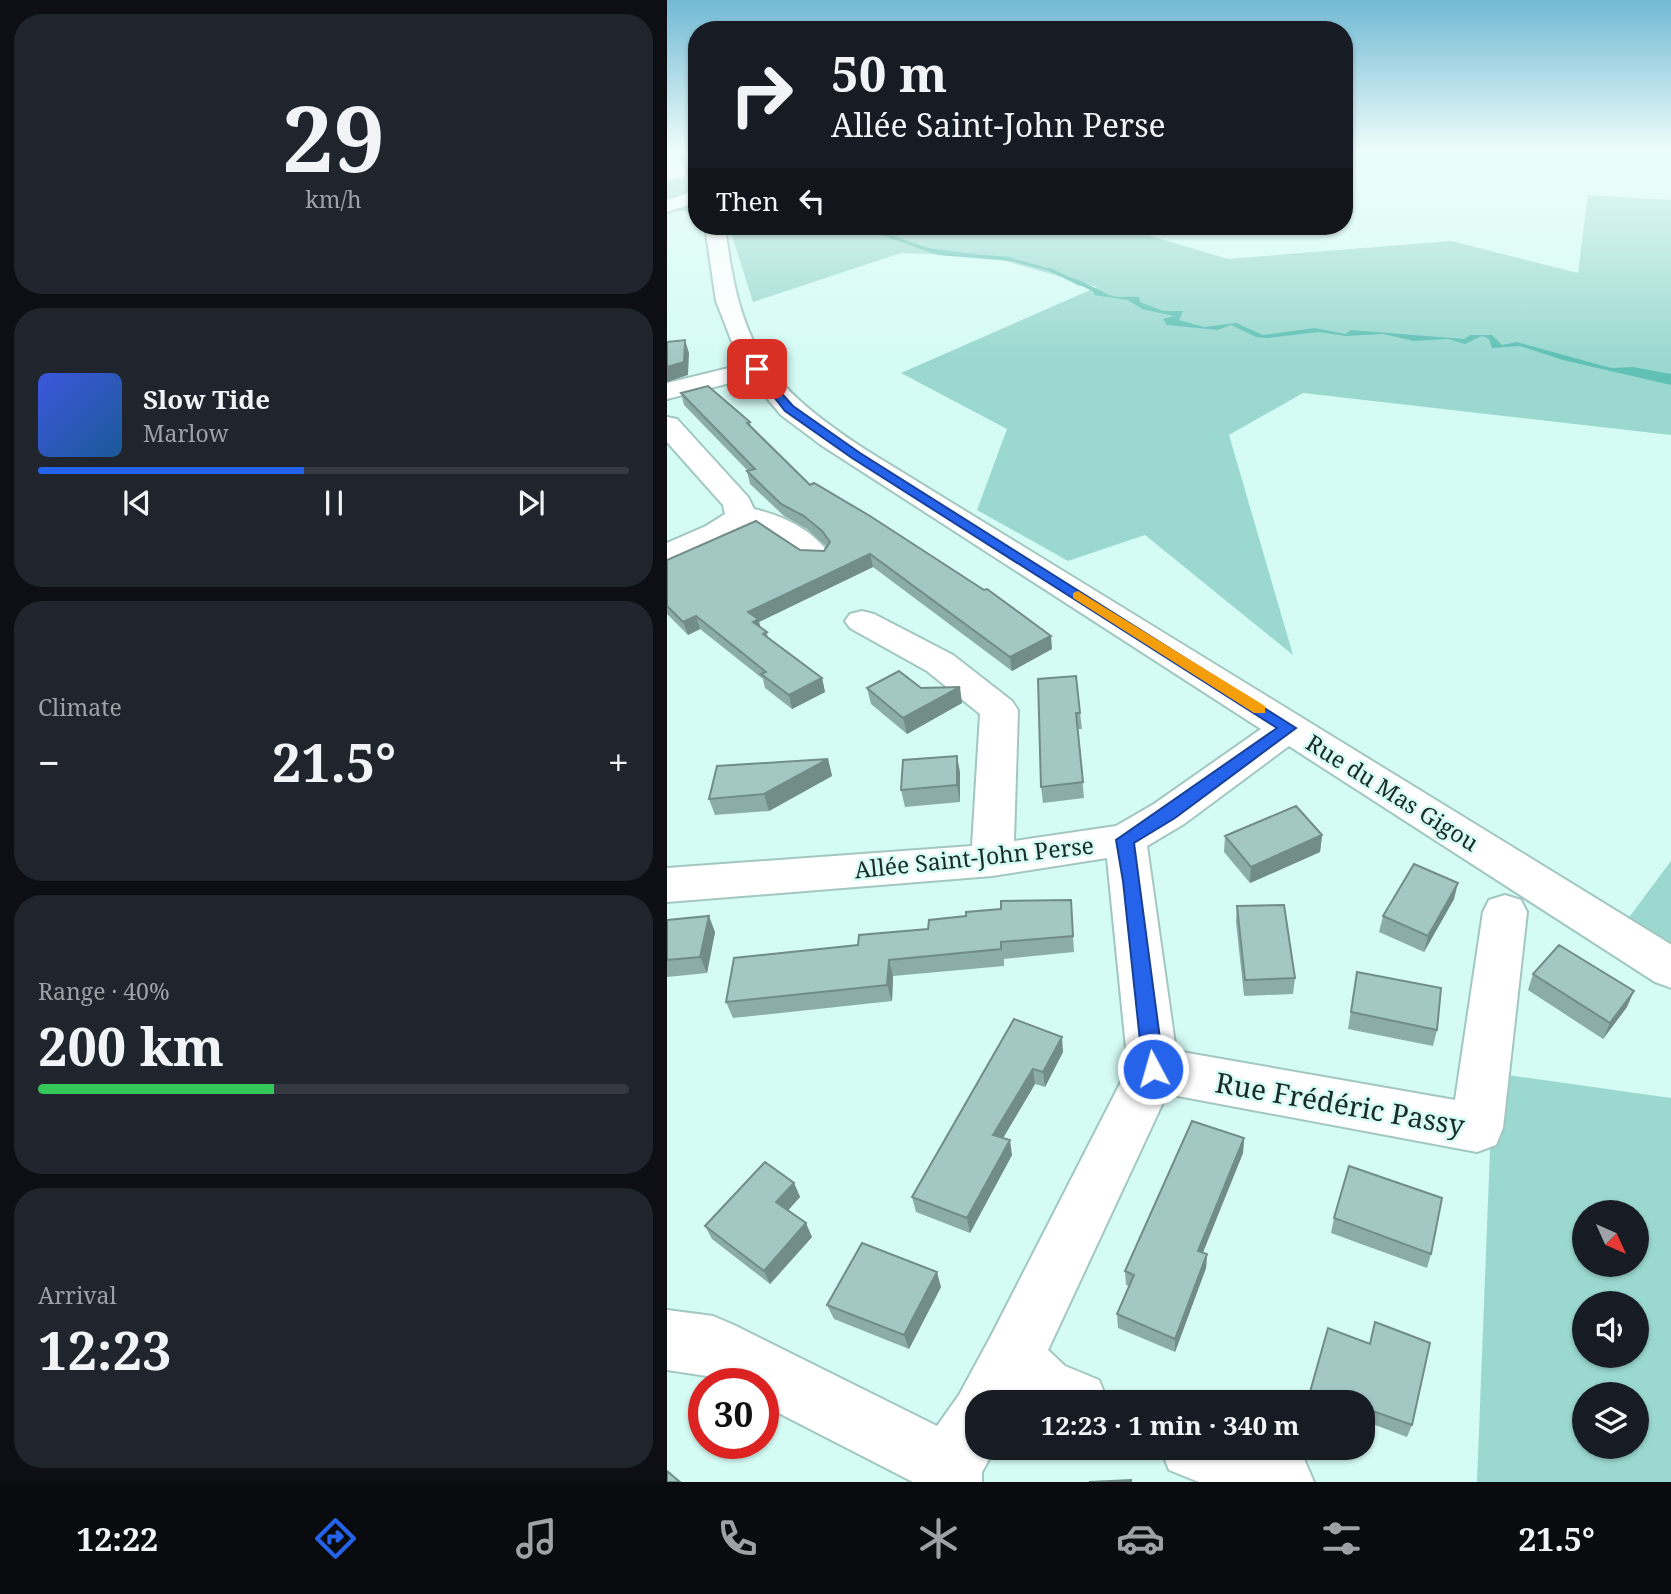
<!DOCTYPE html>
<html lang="en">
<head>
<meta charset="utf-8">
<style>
	:root { --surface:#171b24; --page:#20242c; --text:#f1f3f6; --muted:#9ea1a6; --line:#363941; --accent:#2563eb }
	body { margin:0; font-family:"Noto Serif",serif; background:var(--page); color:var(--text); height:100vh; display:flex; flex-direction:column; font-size:26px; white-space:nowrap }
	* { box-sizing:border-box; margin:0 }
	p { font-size:23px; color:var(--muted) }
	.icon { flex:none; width:38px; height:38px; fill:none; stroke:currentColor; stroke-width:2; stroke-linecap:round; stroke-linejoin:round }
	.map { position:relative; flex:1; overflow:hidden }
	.details { display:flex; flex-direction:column; gap:14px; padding:14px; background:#0d0f14; width:667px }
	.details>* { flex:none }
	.guide { position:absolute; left:21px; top:21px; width:665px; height:214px; border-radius:28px; box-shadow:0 2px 5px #0004; background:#171b24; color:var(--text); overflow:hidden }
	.needle { width:46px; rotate:135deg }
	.controls { position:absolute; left:905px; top:1200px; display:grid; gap:14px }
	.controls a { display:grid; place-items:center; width:77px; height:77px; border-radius:50%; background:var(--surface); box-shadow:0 2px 5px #0004; font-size:35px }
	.speed { position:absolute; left:21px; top:1368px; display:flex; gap:14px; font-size:35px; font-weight:700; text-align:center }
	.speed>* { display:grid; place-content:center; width:91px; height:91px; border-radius:50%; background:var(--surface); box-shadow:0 2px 5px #0004; line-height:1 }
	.speed .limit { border:10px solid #d22; background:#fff; color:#111 }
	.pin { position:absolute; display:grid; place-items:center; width:60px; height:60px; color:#fff; margin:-30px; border-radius:14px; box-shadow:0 4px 10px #0006 }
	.me { position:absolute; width:77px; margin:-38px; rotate:354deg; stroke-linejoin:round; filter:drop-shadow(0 0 5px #0008) }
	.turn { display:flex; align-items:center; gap:24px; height:147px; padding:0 28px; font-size:32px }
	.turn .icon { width:91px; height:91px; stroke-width:2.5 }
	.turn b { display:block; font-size:49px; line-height:60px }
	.then { display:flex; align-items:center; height:66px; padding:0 28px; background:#0003; gap:14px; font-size:26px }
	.big { font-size:52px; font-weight:700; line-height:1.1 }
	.details .card { flex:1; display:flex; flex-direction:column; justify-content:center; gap:10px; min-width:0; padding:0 24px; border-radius:28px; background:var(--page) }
	.details .dial { align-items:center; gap:0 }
	.dial b { font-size:91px; line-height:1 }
	.song { display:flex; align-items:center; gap:21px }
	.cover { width:84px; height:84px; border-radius:10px; background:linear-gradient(135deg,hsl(230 70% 55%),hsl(210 70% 35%)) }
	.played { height:7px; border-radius:4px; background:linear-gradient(90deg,var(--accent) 45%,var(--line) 45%) }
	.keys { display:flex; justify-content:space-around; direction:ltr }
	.heat { display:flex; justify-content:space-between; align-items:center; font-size:38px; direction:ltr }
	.charge { height:10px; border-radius:5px; background:linear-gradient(90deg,#34c759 40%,var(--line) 0) }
	.trip { position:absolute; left:298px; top:1390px; width:410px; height:70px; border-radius:28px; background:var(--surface); box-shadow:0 2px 5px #0004; font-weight:700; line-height:70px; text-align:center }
	.dock { display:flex; height:112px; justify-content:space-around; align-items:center; background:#090b0e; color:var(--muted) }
	.dock .icon { width:49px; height:49px }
	.dock .current { color:var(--accent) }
	.dock b { font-size:32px; color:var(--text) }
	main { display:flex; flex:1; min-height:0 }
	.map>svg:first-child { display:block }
</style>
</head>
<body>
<main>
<section class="details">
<div class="card dial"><b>29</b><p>km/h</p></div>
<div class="card">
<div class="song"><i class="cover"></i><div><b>Slow Tide</b><p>Marlow</p></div></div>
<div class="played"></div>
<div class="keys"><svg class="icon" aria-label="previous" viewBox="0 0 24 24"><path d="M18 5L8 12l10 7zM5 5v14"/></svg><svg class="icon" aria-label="pause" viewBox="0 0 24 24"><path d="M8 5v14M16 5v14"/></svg><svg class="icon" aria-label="next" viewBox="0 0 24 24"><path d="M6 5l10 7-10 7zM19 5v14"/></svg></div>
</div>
<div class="card"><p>Climate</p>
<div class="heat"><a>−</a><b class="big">21.5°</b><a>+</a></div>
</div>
<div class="card"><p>Range · 40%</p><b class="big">200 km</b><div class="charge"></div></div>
<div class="card"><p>Arrival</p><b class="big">12:23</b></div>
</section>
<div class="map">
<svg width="1005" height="1482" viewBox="0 0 1005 1482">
	<rect width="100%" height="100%" fill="#d5fbf5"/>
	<path fill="#9bd9d0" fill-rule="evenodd" d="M 0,148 L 30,148 L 30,210 L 0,212 Z
		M 921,195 L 1004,200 L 1004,435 L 636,393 L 562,435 L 626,655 L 478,535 L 401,561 L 310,510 L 340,429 L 234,373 L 430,287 L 321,256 L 234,253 L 86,302 L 62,226 L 450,226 L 561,259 L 784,241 L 911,273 Z
		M 1004,861 L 1004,948 L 960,920 Z
		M 826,1073 L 1004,1098 L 1004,1482 L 810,1482 ZM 917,1213 L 970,1213 L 970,1265 L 917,1265 ZM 917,1304 L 970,1304 L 970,1356 L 917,1356 ZM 917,1395 L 970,1395 L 970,1447 L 917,1447 Z"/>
	<path fill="#61c1b5" d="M 204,226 C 250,258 310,248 363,263 C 392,271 415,281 440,294 C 450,299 462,296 472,297 L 473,302 L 496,311 L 516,311 L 512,320 L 537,327 L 569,323 L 596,335 L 648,328 L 678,334 L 684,330 L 797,339 L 803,335 L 825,335 L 835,345 L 850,342 L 944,368 L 966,367 L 1004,374 L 1004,385 L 896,360 L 853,346 L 825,348 L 822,339 L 815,336 L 798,344 L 781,339 L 747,341 L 716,334 L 679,336 L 652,332 L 600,338 L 589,337 L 564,325 L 551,330 L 500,325 L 496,319 L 507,316 L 475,309 L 461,300 L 427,295 L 427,292 L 407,282 L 405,277 L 321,255 L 260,251 L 209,233 Z"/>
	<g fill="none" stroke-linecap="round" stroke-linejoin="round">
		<path fill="#61c1b5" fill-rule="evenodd" d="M 203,226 L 207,226 L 207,229 L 272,252 L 344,257 L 347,259 L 344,261 L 271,255 L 203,231 Z
			M 380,268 L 384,268 L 418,285 L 413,286 L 380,270 Z"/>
		<defs>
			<path id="minor" d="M 0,148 L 14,148 L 12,154 L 19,174 L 16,178 L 0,181 Z
				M 30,190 L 30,202 L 0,212 L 0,200 Z
				M 38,226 L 58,226 C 73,348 98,383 199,450 L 1005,945 L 1005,988 L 988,982 L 622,746 L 517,824 L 480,846 L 509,1051 L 788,1100 L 816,912 L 822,900 L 838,895 L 854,900 L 860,912 L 836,1128 L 829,1145 L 810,1152 L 500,1094 L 381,1350 L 398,1366 L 432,1380 L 441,1402 L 310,1402 L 310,1447 L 329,1447 L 315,1472 L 315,1482 L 246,1482 L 96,1405 L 96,1384 L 57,1384 L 40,1376 L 0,1370 L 0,1310 L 46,1316 L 67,1325 L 270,1426 L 292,1395 L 324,1336 L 461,1068 L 440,858 L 325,876 L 0,902 L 0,868 L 305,846 L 313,714 L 260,671 L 183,628 L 178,621 L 183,614 L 195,611 L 207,614 L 286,655 L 345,701 L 351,710 L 347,841 L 449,826 L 487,804 L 594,729 L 154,445 L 114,415 L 83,378 L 0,399 L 0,383 L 74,365 L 49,301 Z
				M 0,417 L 10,419 L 81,497 L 87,509 C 116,516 145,529 163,555 L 158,562 C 128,569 111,531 80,527 L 61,540 L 0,564 L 0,543 L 39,526 L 58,514 L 56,505 L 0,442 Z
				M 493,1447 L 609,1447 L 637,1459 L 647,1482 L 532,1482 L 502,1470 Z"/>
		</defs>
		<use href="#minor" stroke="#a2c7c1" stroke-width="4"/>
		<use href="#minor" fill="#fff" fill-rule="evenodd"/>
	</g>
	<path fill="#8caca8" d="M 14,393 L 83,422 L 84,427 L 143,485 L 385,649 L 345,671 L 206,567 L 92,622 L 93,627 L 100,632 L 101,638 L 155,678 L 158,692 L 125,709 L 98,688 L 96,679 L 33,629 L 21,635 L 0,614 L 0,560 L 133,550 L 157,551 L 160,547 L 140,529 L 117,516 L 83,484 L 80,471 L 81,471 L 17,405 Z
		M 371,679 L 413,713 L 415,729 L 411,729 L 417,798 L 376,803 L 374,787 Z
		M 200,688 L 254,688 L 295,703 L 240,734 L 204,704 Z
		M 161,759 L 165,776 L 102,811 L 48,815 L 42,799 Z
		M 293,772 L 293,802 L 238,807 L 234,790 Z
		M 655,835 L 653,852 L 583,883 L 557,852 L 558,836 Z
		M 787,899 L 757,952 L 712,932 L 716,916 Z
		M 404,900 L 407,952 L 337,959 L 337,966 L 226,976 L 225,1001 L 66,1018 L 59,1002 L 191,945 L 261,929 L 299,916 L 334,909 Z
		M 570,906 L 628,978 L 626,994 L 577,996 L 569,922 Z
		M 0,920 L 48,932 L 40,973 L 0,977 Z
		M 690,972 L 770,1030 L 766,1046 L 681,1029 Z
		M 866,974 L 960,1007 L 936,1039 L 861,990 Z
		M 347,1019 L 396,1052 L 378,1087 L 368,1084 L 336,1138 L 345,1155 L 303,1233 L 249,1212 L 245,1197 Z
		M 577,1138 L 576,1153 L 535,1253 L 540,1254 L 539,1268 L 508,1352 L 451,1328 L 450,1314 L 462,1286 L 459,1285 L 458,1271 Z
		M 127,1183 L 133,1197 L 121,1210 L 145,1237 L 103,1284 L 45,1239 L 38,1226 Z
		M 667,1218 L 764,1254 L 760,1268 L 664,1233 Z
		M 274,1287 L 242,1349 L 167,1319 L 160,1305 Z
		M 708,1322 L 745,1425 L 740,1437 L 703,1423 L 701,1429 L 695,1426 L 695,1402 L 640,1402 L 643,1392 L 702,1344 Z"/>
	<path fill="#728c88" d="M 18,340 L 22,353 L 21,375 L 0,382 L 0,367 Z
		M 203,554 L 206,567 L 92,622 L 95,632 L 90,635 L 81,612 Z
		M 29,616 L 33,629 L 21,635 L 16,622 Z
		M 384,636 L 385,649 L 345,671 L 343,657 Z
		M 155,678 L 158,692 L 125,709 L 122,695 Z
		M 293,687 L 295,703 L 240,734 L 236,718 Z
		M 290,756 L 293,772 L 293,802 L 290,785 Z
		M 161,759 L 165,776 L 102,811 L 97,794 Z
		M 655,835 L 653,852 L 583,883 L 584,867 Z
		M 791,883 L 787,899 L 757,952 L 761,936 Z
		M 42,916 L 48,932 L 40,973 L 33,957 Z
		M 222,960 L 226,976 L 225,1001 L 220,985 Z
		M 967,991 L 960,1007 L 936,1039 L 943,1023 Z
		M 395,1037 L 396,1052 L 378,1087 L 376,1072 Z
		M 366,1069 L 368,1084 L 329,1150 L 326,1135 Z
		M 577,1138 L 576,1153 L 531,1265 L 531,1251 Z
		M 343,1140 L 345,1155 L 303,1233 L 300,1218 Z
		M 127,1183 L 133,1197 L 116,1216 L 109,1202 Z
		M 139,1223 L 145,1237 L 103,1284 L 97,1271 Z
		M 540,1254 L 539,1268 L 508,1352 L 508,1339 Z
		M 270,1272 L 274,1287 L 242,1349 L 237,1335 Z"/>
	<path fill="#a3c8c3" stroke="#728c88" stroke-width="2" d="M 18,340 L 17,362 L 0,367 L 0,342 Z
		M 41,386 L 83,422 L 80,423 L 143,485 L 147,483 L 203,516 L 317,590 L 320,589 L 384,636 L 343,657 L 203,554 L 81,612 L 91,619 L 86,622 L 100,632 L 96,634 L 155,678 L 122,695 L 94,674 L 99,672 L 29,616 L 16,622 L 0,606 L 0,560 L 89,521 L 133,550 L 157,551 L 163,542 L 155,531 L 137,516 L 114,504 L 80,471 L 88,469 L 14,393 Z
		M 232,671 L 254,688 L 293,687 L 236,718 L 200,688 Z
		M 409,676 L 413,713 L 409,713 L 416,782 L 374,787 L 371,679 Z
		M 290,756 L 290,785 L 234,790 L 236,760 Z
		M 161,759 L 97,794 L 42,799 L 50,766 Z
		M 629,806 L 655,835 L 584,867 L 558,836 Z
		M 747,864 L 791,883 L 761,936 L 716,916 Z
		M 404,900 L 406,936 L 334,942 L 334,949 L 222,960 L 220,985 L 59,1002 L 67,958 L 191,945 L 192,935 L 261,929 L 262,920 L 299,916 L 299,912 L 334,909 L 334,901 Z
		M 617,905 L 628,978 L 578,980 L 570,906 Z
		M 42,916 L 33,957 L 0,960 L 0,920 Z
		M 892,945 L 967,991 L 943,1023 L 866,974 Z
		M 690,972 L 774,988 L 770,1030 L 684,1012 Z
		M 347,1019 L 395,1037 L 376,1072 L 366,1069 L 326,1135 L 343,1140 L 300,1218 L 245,1197 Z
		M 525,1121 L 577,1138 L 531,1251 L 540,1254 L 508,1339 L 450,1314 L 467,1275 L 458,1271 Z
		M 98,1162 L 127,1183 L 109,1202 L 139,1223 L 97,1271 L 38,1226 Z
		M 682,1166 L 775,1198 L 764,1254 L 667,1218 Z
		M 195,1243 L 270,1272 L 237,1335 L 160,1305 Z
		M 708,1322 L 763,1343 L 745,1425 L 706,1411 L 705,1417 L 695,1413 L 695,1402 L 667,1402 L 643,1392 L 661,1328 L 703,1344 Z
		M 0,1471 L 13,1482 L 0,1482 Z
		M 464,1480 L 464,1482 L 422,1482 Z"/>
	<linearGradient id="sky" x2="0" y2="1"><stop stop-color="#72b9d4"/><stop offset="0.42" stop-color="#ecfdfa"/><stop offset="1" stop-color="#ecfdfa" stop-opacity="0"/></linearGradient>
	<rect width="1005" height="356" fill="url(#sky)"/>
	<path fill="#2563eb" stroke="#184099" stroke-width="2" d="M 90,366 L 126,406 L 193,453 L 629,728 L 508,818 L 467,843 L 497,1069 L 494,1076 L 486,1079 L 479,1076 L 476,1069 L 456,881 L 449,840 L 610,728 L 185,458 L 118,411 L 85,369 Z"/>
	<path fill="#f59e0b" d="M 411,591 L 598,706 L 598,713 L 587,713 L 406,598 L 406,593 Z"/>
	<g text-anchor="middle" stroke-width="5" stroke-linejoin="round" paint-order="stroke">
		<g font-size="23" fill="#1b2927" stroke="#d5fbf5">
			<text transform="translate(725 793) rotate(32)" y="8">Rue du Mas Gigou</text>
			<text transform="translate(307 858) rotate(-6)" y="8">Allée Saint-John Perse</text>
		</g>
		<g font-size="28" fill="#1b2927" stroke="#d5fbf5">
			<text transform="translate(673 1104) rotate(10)" y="10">Rue Frédéric Passy</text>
		</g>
	</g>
</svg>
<div class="controls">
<a><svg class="needle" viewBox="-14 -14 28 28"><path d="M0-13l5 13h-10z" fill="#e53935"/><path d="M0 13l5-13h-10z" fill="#9ea1a6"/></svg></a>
<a><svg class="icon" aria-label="sound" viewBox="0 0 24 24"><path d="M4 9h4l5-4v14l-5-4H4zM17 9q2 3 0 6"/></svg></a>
<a><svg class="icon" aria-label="layers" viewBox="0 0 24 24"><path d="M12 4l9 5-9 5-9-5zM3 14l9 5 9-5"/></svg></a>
</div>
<div class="speed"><div class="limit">30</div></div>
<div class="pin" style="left:90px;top:369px;background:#d93025"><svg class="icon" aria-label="arrive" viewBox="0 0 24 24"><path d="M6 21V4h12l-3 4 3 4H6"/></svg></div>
<svg class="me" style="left:486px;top:1069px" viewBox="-20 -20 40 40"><circle r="17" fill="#2563eb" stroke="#fff" stroke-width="3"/><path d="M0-11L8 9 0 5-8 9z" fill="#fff"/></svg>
<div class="trip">12:23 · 1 min · 340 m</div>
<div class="guide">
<div class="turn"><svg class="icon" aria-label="right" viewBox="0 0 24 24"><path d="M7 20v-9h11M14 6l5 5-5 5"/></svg><div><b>50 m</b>Allée Saint-John Perse</div></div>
<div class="then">Then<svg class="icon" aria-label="left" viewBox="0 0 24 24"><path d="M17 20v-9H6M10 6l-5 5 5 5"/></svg></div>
</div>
</div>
</main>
<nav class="dock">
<b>12:22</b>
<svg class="icon current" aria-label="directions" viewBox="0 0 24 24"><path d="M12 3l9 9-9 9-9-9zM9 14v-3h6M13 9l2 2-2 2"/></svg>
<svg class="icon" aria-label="music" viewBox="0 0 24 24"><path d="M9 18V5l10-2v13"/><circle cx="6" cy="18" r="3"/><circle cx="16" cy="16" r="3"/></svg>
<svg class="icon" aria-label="phone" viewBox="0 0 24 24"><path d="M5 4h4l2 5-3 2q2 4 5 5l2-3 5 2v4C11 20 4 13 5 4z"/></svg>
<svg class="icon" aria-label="climate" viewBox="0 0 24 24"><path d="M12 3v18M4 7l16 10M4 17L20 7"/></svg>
<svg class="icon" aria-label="car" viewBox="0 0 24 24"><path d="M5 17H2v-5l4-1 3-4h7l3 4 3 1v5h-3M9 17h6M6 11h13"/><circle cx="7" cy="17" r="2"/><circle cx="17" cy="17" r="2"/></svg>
<svg class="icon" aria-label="filters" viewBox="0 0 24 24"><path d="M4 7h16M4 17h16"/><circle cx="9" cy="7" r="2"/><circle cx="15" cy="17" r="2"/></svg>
<b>21.5°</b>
</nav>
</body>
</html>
